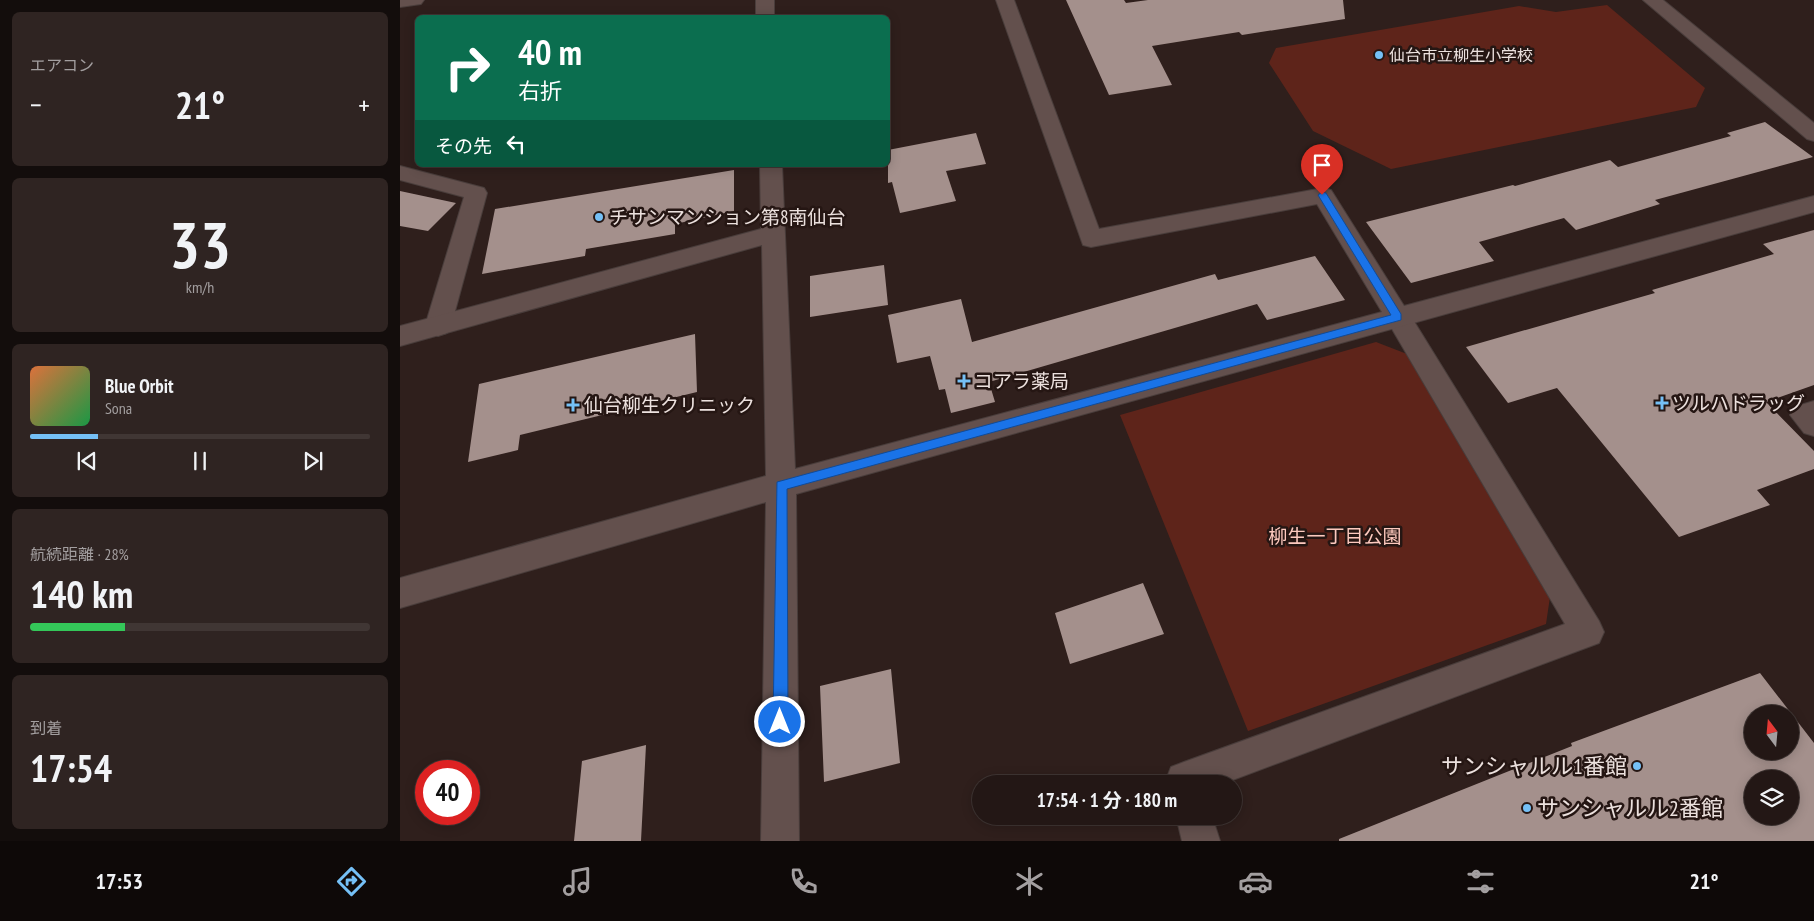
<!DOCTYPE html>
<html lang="ja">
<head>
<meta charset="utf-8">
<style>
	:root { --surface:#231715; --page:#2f2422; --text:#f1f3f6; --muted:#a39fa0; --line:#403634; --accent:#75c0f6 }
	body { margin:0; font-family:"PT Sans Narrow","Noto Sans JP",sans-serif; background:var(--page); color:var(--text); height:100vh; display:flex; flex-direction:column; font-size:19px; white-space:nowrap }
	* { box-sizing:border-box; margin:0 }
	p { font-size:16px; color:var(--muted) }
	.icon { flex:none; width:28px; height:28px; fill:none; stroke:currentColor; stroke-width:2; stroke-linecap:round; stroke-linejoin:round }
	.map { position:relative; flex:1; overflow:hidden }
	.details { display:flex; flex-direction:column; gap:12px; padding:12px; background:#130d0c; width:400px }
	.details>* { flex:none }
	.guide { position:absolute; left:15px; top:15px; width:475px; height:152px; border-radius:8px; box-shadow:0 2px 12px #0003,0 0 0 1px var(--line); background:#0b6e4f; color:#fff; overflow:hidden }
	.needle { width:32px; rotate:344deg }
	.controls { position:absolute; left:1344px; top:705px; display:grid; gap:10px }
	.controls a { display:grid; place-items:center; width:55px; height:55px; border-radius:50%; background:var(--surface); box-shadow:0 2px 12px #0003,0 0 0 1px var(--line); font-size:25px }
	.speed { position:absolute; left:15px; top:760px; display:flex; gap:10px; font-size:25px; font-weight:700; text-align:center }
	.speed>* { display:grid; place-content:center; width:65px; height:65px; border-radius:50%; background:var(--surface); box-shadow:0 2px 12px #0003,0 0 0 1px var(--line); line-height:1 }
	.speed .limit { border:8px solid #d22; background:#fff; color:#111 }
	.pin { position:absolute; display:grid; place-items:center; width:42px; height:42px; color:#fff; margin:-51px -21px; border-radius:50% 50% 50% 0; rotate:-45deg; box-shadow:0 0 5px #0007 }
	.pin .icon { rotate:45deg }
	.me { position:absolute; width:55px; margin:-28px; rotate:0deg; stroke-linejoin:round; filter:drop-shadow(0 0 4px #0008) }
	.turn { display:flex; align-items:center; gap:18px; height:105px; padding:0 20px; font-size:22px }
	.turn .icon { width:65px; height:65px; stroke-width:2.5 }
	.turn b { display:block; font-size:35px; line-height:42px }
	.then { display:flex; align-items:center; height:48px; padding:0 20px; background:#0003; gap:10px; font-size:19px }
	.big { font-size:38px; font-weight:700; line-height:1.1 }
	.details .card { flex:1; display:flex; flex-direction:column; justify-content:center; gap:8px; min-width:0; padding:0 18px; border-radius:8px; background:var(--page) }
	.details .dial { align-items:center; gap:0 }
	.dial b { font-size:65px; line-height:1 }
	.song { display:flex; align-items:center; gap:15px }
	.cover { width:60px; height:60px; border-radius:8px; background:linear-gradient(135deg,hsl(20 70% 55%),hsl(140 70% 35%)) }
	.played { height:5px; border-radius:2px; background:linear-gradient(90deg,var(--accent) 20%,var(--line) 20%) }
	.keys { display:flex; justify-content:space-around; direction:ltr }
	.heat { display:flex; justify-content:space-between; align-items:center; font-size:28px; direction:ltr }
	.charge { height:8px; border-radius:4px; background:linear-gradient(90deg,#34c759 28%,var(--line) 0) }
	.trip { position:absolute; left:572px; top:775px; width:270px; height:50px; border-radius:25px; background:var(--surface); box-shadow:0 2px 12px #0003,0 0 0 1px var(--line); font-weight:700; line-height:50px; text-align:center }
	.dock { display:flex; height:80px; justify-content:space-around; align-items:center; background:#0e0908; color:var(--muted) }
	.dock .icon { width:35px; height:35px }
	.dock .on { color:var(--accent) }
	.dock b { font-size:22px; color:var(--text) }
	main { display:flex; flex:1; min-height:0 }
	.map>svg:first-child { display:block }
</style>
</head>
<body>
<main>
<section class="details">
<div class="card"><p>エアコン</p>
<div class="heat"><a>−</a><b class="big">21°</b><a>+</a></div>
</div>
<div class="card dial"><b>33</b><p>km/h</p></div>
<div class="card">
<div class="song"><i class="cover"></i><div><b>Blue Orbit</b><p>Sona</p></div></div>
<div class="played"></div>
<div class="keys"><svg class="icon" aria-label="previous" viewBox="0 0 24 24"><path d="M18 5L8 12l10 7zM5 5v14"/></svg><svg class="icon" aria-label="pause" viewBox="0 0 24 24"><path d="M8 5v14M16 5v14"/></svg><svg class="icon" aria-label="next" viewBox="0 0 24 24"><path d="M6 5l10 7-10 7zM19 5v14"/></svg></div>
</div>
<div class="card"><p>航続距離 · 28%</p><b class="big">140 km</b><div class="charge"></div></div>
<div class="card"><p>到着</p><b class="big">17:54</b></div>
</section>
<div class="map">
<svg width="1414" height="841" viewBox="0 0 1414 841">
	<rect width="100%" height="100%" fill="#2f1f1c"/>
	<path fill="#5e241a" d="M 1207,5 L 1305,88 L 1296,107 L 991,169 L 913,131 L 869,63 L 876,48 L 1119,6 L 1156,12 Z
		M 976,342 L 1007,354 L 1150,597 L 1146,624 L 848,731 L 720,415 Z"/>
	<path fill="#a4908c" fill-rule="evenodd" d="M 666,0 L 724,0 L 726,3 L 748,0 L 943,0 L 945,19 L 842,35 L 839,32 L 752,46 L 772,85 L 709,95 Z
		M 1365,122 L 1413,157 L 1255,200 L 1260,204 L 1176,230 L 1164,218 L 1079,242 L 1094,261 L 1011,283 L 966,222 L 1113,185 L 1115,186 L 1210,160 L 1218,167 L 1331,136 L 1327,133 Z
		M 576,133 L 586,164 L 546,171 L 556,201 L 500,213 L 492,182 L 488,183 L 488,150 Z
		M 334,170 L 334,211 L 275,224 L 275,234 L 186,249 L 185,256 L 82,274 L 95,209 Z
		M 0,191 L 56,203 L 28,231 L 0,226 Z
		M 1414,230 L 1414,385 L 1366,402 L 1414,451 L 1414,469 L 1357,490 L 1370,505 L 1279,537 L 1157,388 L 1108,403 L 1066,347 L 1255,293 L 1252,290 L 1374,254 L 1363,244 Z
		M 915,256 L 945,300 L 867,320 L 857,304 L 589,382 L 595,402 L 551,413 L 545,389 L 539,390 L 530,356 L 497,363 L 488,315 L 561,299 L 572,342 L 815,274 L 818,280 Z
		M 484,265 L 488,305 L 410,317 L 410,276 Z
		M 295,334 L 297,392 L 120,435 L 118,450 L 68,462 L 79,384 Z
		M 743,583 L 764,634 L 670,664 L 655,613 Z
		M 491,669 L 500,763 L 424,782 L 420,686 Z
		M 1360,673 L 1414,743 L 1414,841 L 939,841 L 939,839 L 1172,746 L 1171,743 ZM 1352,714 L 1390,714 L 1390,751 L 1352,751 ZM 1352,779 L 1390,779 L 1390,816 L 1352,816 Z
		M 246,745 L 241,841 L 174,841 L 182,761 Z"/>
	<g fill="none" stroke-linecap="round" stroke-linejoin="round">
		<defs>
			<path id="minor" d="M 1243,0 L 1263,0 L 1414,123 L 1414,141 L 1407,139 Z
				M 0,166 L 84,188 L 87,193 L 51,326 L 47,333 L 38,336 L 29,333 L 25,326 L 64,197 L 0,180 Z
				M 998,308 L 1007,310 L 1199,621 L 1204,632 L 1199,643 L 822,784 L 767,784 L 766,780 L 771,767 L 784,762 L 1165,624 L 985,317 L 989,310 Z
				M 1414,401 L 1414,436 L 1404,433 L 1390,415 L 1394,407 Z
				M 776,816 L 812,816 L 820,841 L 782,841 Z"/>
			<path id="tertiary" d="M 0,0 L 24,0 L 21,4 L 0,7 Z
				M 356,0 L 374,0 L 374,18 L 356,18 Z
				M 596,0 L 614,0 L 699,229 L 923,188 L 931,190 L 1004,306 L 1414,196 L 1414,212 L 396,494 L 399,841 L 361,841 L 366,502 L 0,608 L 0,578 L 366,476 L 362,245 L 0,346 L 0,326 L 361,229 L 360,165 L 382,165 L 395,469 L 982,312 L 917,204 L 691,247 L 683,245 Z"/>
		</defs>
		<use href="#minor" stroke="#493d3b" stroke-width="2"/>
		<use href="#tertiary" stroke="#493d3b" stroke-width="2"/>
		<use href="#minor" fill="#63504d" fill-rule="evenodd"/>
		<use href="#tertiary" fill="#63504d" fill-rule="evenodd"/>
	</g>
	<path fill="#1a73e8" stroke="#114b97" d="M 922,192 L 926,193 L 1001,314 L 1001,320 L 387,489 L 388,722 L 385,727 L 380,730 L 375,727 L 373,722 L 377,482 L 991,315 L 918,195 Z"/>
	<g fill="#75c0f6" stroke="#251613" stroke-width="2">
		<circle cx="979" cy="55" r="5"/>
		<circle cx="199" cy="217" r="5"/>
		<path d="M561.5 373.5h5v5h5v5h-5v5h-5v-5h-5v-5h5z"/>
		<path d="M1259.5 395.5h5v5h5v5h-5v5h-5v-5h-5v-5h5z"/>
		<path d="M170.5 397.5h5v5h5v5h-5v5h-5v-5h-5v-5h5z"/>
		<circle cx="1237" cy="766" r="5"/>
		<circle cx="1127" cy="808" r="5"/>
	</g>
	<g text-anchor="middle" stroke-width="5" stroke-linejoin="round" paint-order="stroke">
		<g font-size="16" fill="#ece1de" stroke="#251613" text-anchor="start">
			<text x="989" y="61">仙台市立柳生小学校</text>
		</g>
		<g font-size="19" fill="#ece1de" stroke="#251613" text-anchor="start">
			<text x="209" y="224">チサンマンション第8南仙台</text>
			<text x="574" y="388">コアラ薬局</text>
			<text x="1272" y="410">ツルハドラッグ</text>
			<text x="184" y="412">仙台柳生クリニック</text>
		</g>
		<g font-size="19" fill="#fdc9be" stroke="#251613">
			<text x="935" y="543">柳生一丁目公園</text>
		</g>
		<g font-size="22" fill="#ece1de" stroke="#251613" text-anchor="end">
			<text x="1227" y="774">サンシャルル1番館</text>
			<text x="1137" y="816" text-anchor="start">サンシャルル2番館</text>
		</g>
	</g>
</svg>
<div class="controls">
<a><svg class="needle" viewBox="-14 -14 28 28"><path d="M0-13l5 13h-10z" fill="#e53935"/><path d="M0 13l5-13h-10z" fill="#a39fa0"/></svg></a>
<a><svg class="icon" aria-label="layers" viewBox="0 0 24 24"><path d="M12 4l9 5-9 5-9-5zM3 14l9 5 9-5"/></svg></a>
</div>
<div class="speed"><div class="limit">40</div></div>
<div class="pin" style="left:922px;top:195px;background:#d93025"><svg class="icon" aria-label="arrive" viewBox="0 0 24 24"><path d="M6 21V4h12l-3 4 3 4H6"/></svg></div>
<svg class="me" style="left:380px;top:722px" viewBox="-20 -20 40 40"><circle r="17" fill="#1a73e8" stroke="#fff" stroke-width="3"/><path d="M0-11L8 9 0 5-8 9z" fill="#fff"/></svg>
<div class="trip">17:54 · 1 分 · 180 m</div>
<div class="guide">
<div class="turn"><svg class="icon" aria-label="right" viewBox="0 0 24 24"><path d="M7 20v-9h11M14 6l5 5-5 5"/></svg><div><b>40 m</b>右折</div></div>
<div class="then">その先<svg class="icon" aria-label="left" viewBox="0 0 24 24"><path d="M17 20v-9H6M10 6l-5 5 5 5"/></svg></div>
</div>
</div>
</main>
<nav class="dock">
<b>17:53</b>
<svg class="icon on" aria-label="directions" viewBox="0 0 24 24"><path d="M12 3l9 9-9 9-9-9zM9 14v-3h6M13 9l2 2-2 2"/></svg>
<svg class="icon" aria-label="music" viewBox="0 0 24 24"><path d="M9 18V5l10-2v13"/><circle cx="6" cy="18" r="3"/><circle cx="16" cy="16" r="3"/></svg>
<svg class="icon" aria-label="phone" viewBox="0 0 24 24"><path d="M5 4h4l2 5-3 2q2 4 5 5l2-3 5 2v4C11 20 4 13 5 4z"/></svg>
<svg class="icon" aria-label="climate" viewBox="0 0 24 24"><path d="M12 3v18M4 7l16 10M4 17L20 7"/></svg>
<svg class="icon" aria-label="car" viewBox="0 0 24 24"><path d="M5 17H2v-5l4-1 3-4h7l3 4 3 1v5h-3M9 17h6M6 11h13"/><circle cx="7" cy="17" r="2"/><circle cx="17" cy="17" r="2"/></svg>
<svg class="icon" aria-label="filters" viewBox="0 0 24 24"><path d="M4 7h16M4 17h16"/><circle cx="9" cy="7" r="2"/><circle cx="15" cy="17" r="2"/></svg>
<b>21°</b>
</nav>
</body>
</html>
